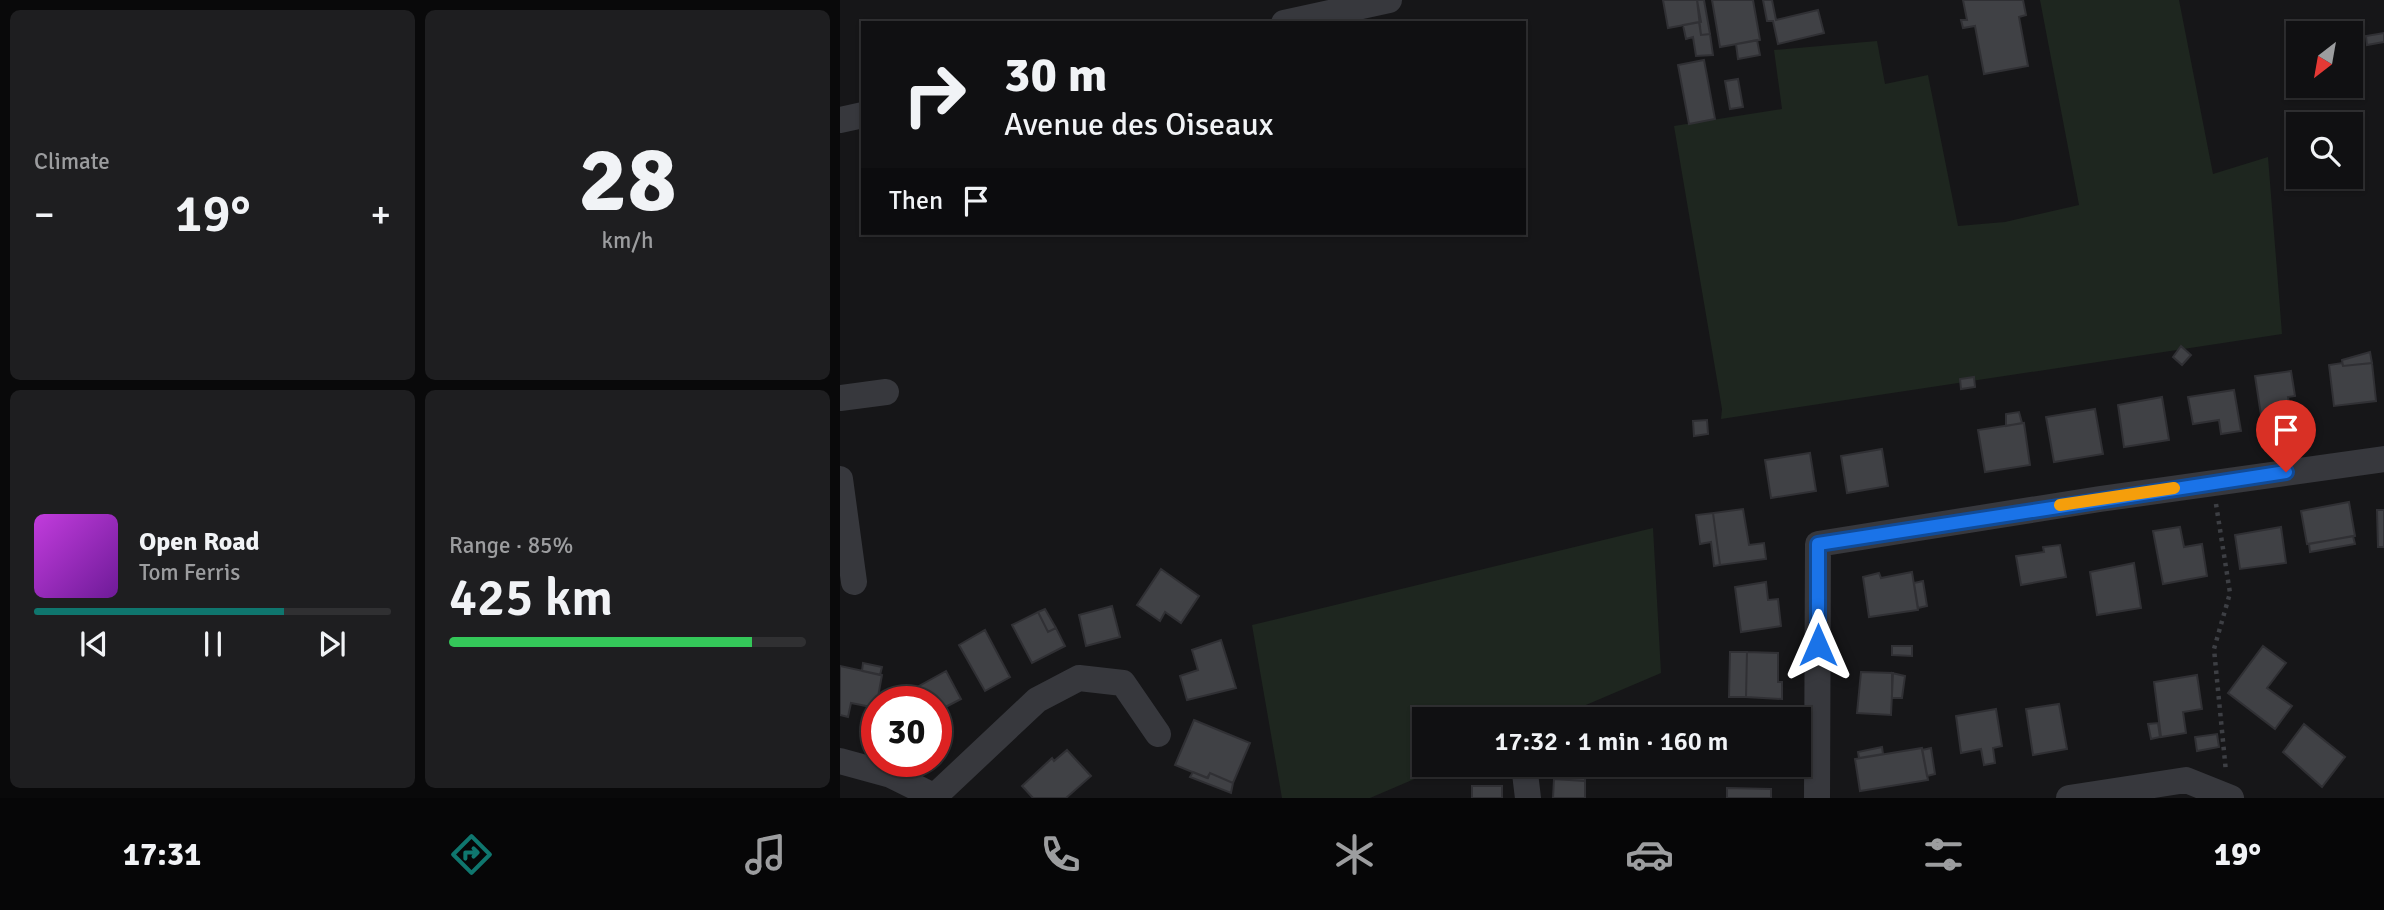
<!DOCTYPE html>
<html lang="en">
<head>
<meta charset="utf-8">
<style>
	:root { --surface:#101012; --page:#1e1e20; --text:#f1f3f6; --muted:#9c9d9f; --line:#303032; --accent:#0f766e }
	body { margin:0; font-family:Signika,sans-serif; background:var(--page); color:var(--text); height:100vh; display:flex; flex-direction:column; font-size:26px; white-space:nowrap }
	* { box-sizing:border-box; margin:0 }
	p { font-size:23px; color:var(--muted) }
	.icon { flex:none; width:38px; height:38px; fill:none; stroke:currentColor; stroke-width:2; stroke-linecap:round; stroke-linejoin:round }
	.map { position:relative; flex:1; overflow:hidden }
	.side { display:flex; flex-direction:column; gap:10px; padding:10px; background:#09090a; width:840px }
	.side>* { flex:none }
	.top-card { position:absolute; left:21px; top:21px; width:665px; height:214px; border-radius:0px; box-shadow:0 2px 5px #0004,0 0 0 2px var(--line); background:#101012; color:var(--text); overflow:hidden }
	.needle { width:46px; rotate:211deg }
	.tools { position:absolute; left:1446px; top:21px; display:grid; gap:14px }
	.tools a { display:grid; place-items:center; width:77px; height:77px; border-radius:0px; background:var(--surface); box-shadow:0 2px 5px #0004,0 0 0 2px var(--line); font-size:35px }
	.speed { position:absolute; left:21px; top:686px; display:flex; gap:14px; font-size:35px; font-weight:700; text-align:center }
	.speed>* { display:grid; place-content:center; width:91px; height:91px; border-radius:50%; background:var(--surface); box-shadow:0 2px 5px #0004,0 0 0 2px var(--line); line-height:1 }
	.speed .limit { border:10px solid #d22; background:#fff; color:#111 }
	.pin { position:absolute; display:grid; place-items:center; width:60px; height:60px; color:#fff; margin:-72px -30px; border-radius:50% 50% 50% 0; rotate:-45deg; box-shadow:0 0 7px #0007 }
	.pin .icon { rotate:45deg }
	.me { position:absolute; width:77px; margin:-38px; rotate:0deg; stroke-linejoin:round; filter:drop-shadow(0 0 5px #0008) }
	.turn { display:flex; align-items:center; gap:24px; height:147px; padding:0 28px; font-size:32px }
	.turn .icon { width:91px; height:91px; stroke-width:2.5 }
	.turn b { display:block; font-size:49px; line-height:60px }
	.then { display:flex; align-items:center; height:66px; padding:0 28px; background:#0003; gap:14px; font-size:26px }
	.big { font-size:52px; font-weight:600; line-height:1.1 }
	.side .widget { flex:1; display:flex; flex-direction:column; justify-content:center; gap:10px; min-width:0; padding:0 24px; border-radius:10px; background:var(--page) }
	.side .dial { align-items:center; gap:0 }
	.dial b { font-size:91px; line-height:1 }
	.song { display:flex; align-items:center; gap:21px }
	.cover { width:84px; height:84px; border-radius:10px; background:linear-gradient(135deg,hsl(290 70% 55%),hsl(280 70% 35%)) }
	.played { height:7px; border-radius:4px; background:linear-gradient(90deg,var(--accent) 70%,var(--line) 70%) }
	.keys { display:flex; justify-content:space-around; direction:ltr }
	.heat { display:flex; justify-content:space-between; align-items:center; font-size:38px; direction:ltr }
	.charge { height:10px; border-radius:5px; background:linear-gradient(90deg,#34c759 85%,var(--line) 0) }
	.side .tiles { flex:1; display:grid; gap:10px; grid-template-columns:repeat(2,1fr) }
	.trip { position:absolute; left:572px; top:707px; width:399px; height:70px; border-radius:0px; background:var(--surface); box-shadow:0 2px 5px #0004,0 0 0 2px var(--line); font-weight:600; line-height:70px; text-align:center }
	.menu { display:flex; height:112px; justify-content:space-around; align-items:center; background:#060607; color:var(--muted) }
	.menu .icon { width:49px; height:49px }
	.menu .current { color:var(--accent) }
	.menu b { font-size:32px; color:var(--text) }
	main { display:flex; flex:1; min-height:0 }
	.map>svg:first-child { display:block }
</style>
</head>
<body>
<main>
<section class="side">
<div class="tiles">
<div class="widget"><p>Climate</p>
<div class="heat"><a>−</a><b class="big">19°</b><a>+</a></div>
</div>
<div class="widget dial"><b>28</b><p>km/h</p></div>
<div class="widget">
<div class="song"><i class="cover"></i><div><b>Open Road</b><p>Tom Ferris</p></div></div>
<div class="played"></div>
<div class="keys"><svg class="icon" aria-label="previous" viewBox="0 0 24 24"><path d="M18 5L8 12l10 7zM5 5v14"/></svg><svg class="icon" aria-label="pause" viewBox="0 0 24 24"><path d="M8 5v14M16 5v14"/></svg><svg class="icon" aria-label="next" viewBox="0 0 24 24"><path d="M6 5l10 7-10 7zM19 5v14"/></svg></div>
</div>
<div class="widget"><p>Range · 85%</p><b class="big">425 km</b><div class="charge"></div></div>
</div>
</section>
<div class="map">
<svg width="1544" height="798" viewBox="0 0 1544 798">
	<rect width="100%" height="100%" fill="#161618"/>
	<path fill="#1e261f" d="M 1200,0 L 1339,0 L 1373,174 L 1428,157 L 1442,334 L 881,419 L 882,409 L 834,126 L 942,109 L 934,50 L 1037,41 L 1045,84 L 1088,75 L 1118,226 L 1165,222 L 1239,205 Z
		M 813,528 L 821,673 L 713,719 L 584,719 L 584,765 L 607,765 L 530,798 L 442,798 L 412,625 Z"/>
	<path fill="#404145" stroke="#303034" stroke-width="2" d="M 823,0 L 857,0 L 861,22 L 828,28 Z
		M 857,0 L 864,0 L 870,34 L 861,35 Z
		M 872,0 L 913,0 L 920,40 L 880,47 Z
		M 923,0 L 932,0 L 936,20 L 978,10 L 984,33 L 938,44 L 933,21 L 927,21 Z
		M 1123,0 L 1183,0 L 1186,15 L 1179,17 L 1188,66 L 1144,74 L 1135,26 L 1123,28 L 1121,20 L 1127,20 Z
		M 859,22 L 861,35 L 870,34 L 873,55 L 856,56 L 853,37 L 846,39 L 843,25 Z
		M 1544,33 L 1544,42 L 1527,45 L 1526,36 Z
		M 917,40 L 920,55 L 898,59 L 896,44 Z
		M 864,60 L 875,119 L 849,124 L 838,65 Z
		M 898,79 L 903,107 L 890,109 L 885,81 Z
		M 1341,346 L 1351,355 L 1342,365 L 1333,357 Z
		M 1530,352 L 1532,363 L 1503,366 L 1502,360 Z
		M 1502,363 L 1503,366 L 1532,363 L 1536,401 L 1494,406 L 1489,365 Z
		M 1451,371 L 1455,396 L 1448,397 L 1452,423 L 1423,428 L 1415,376 Z
		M 1134,377 L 1135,387 L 1121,389 L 1120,379 Z
		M 1394,390 L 1401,431 L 1381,434 L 1379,420 L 1353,424 L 1348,397 Z
		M 1322,397 L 1329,440 L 1284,447 L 1278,405 Z
		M 1255,409 L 1263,454 L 1214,462 L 1206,417 Z
		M 1179,412 L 1182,423 L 1166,426 L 1166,414 Z
		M 867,420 L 868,434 L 854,436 L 853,421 Z
		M 1184,423 L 1190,465 L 1145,472 L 1138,430 Z
		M 1042,449 L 1048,486 L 1007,493 L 1001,456 Z
		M 970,453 L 976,491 L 931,498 L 925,460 Z
		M 1509,502 L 1515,536 L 1467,544 L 1461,511 Z
		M 903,509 L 909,545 L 924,543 L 926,559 L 880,565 L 873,513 Z
		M 1537,510 L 1544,510 L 1544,547 L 1538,547 Z
		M 873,513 L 880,565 L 874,566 L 871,542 L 860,544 L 856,515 Z
		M 1340,527 L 1344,547 L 1362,544 L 1367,576 L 1323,584 L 1313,531 Z
		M 1441,527 L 1446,563 L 1400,569 L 1395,535 Z
		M 1513,536 L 1515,544 L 1470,552 L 1469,544 Z
		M 1220,545 L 1226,577 L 1181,585 L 1176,556 L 1204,552 L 1203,547 Z
		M 1294,563 L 1301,608 L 1257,615 L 1250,572 Z
		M 321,569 L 359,596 L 341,623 L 325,612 L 320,621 L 297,605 Z
		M 1072,572 L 1078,610 L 1029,617 L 1023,577 L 1039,573 L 1041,578 Z
		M 1083,581 L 1087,606 L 1078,608 L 1074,583 Z
		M 926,582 L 928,600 L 938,599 L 941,626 L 901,632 L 895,587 Z
		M 272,606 L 280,637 L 246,646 L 239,615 Z
		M 205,609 L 216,628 L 208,632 L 198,612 Z
		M 198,612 L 208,632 L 216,628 L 225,646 L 192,663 L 172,625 Z
		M 145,630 L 170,677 L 145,691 L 119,645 Z
		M 381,640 L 396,688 L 347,700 L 340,676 L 358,670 L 352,650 Z
		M 1052,646 L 1072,646 L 1072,656 L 1052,655 Z
		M 1423,646 L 1446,663 L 1427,688 L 1452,706 L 1435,729 L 1388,693 Z
		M 890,652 L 907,652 L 906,697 L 889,697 Z
		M 907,652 L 938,653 L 938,682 L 942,682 L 942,699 L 906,697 Z
		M 23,663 L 42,667 L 40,675 L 22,671 Z
		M 0,666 L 42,675 L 36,708 L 11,703 L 8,717 L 0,715 Z
		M 106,671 L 121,699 L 96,712 L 96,702 L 67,702 L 63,695 Z
		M 1021,672 L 1053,673 L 1051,715 L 1017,713 Z
		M 1052,673 L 1065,676 L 1062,698 L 1052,698 Z
		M 1357,675 L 1362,709 L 1343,712 L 1346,733 L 1321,737 L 1314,682 Z
		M 1219,704 L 1227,749 L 1193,755 L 1186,709 Z
		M 1156,709 L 1162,746 L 1153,748 L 1155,763 L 1144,765 L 1141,749 L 1121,753 L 1116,716 Z
		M 354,720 L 410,743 L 393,783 L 370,773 L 367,778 L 335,765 Z
		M 1318,723 L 1320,737 L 1311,739 L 1308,724 Z
		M 1464,724 L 1505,757 L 1482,787 L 1443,752 Z
		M 1377,734 L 1379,747 L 1357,751 L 1355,737 Z
		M 1042,747 L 1043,754 L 1019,758 L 1018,752 Z
		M 1082,748 L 1088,780 L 1020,791 L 1015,759 Z
		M 1091,748 L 1095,774 L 1087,776 L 1082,750 Z
		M 227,750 L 251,776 L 226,798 L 193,798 L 182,786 L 212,758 L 214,761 Z
		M 714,765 L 746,765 L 745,781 L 714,779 Z
		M 353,772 L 368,778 L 370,773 L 393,783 L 391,793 L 350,777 Z
		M 714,779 L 745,781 L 745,798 L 713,798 Z
		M 632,786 L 662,786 L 662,798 L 632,798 Z
		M 887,788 L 931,789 L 931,798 L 887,798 Z"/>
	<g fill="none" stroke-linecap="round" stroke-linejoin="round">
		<path stroke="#3d3f44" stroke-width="4.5" stroke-dasharray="3.5 5" stroke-linecap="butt" d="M 1376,504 L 1390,593 L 1374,649 L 1386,772"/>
		<path stroke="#37383d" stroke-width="26" d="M 444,23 L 549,0
			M 0,120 L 23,115
			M 0,398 L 46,392
			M 0,479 L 14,582
			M 0,761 L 51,775 L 97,798
			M 684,765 L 688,798
			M 95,796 L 197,700 L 239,678 L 283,683 L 318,734
			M 977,798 L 978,544 L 1260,499 L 1544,459
			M 1229,798 L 1346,780 L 1391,798"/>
	</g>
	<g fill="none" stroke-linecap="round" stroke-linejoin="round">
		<defs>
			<path id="route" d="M 978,645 L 978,544 L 1446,472"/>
		</defs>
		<use href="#route" stroke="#114b97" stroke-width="18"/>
		<use href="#route" stroke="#1a73e8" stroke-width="12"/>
		<path stroke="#f59e0b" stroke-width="12" d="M 1220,505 L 1334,488"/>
	</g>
</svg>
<div class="tools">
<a><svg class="needle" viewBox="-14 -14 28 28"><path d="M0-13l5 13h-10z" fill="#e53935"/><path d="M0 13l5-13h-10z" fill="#9c9d9f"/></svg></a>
<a><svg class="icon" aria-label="search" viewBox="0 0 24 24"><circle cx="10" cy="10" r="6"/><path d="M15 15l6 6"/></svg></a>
</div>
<div class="speed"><div class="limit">30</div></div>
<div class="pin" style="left:1446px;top:472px;background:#d93025"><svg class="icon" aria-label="arrive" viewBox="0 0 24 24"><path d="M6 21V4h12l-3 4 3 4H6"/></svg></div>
<svg class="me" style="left:978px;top:645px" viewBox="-20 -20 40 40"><path d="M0-17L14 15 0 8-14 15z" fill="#1a73e8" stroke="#fff" stroke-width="4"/></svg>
<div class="trip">17:32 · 1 min · 160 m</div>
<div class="top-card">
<div class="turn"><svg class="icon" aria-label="right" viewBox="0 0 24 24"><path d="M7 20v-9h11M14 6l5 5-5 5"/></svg><div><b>30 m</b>Avenue des Oiseaux</div></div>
<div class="then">Then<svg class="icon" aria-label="arrive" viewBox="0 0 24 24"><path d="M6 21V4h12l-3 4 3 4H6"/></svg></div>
</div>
</div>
</main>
<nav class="menu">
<b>17:31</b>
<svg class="icon current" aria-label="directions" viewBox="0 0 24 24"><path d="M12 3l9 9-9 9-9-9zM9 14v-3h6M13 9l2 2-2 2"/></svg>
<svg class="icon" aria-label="music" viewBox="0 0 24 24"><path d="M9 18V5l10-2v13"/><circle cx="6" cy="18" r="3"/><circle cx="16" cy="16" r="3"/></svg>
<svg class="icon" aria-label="phone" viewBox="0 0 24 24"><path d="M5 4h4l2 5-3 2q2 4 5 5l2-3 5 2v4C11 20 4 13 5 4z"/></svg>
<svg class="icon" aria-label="climate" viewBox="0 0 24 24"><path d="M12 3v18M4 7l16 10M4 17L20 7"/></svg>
<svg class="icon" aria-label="car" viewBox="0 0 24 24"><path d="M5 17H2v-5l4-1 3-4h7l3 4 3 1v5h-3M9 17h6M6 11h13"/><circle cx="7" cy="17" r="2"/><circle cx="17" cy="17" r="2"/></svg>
<svg class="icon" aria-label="filters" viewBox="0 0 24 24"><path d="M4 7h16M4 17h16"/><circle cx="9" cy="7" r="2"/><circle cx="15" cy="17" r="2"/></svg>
<b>19°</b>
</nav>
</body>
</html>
